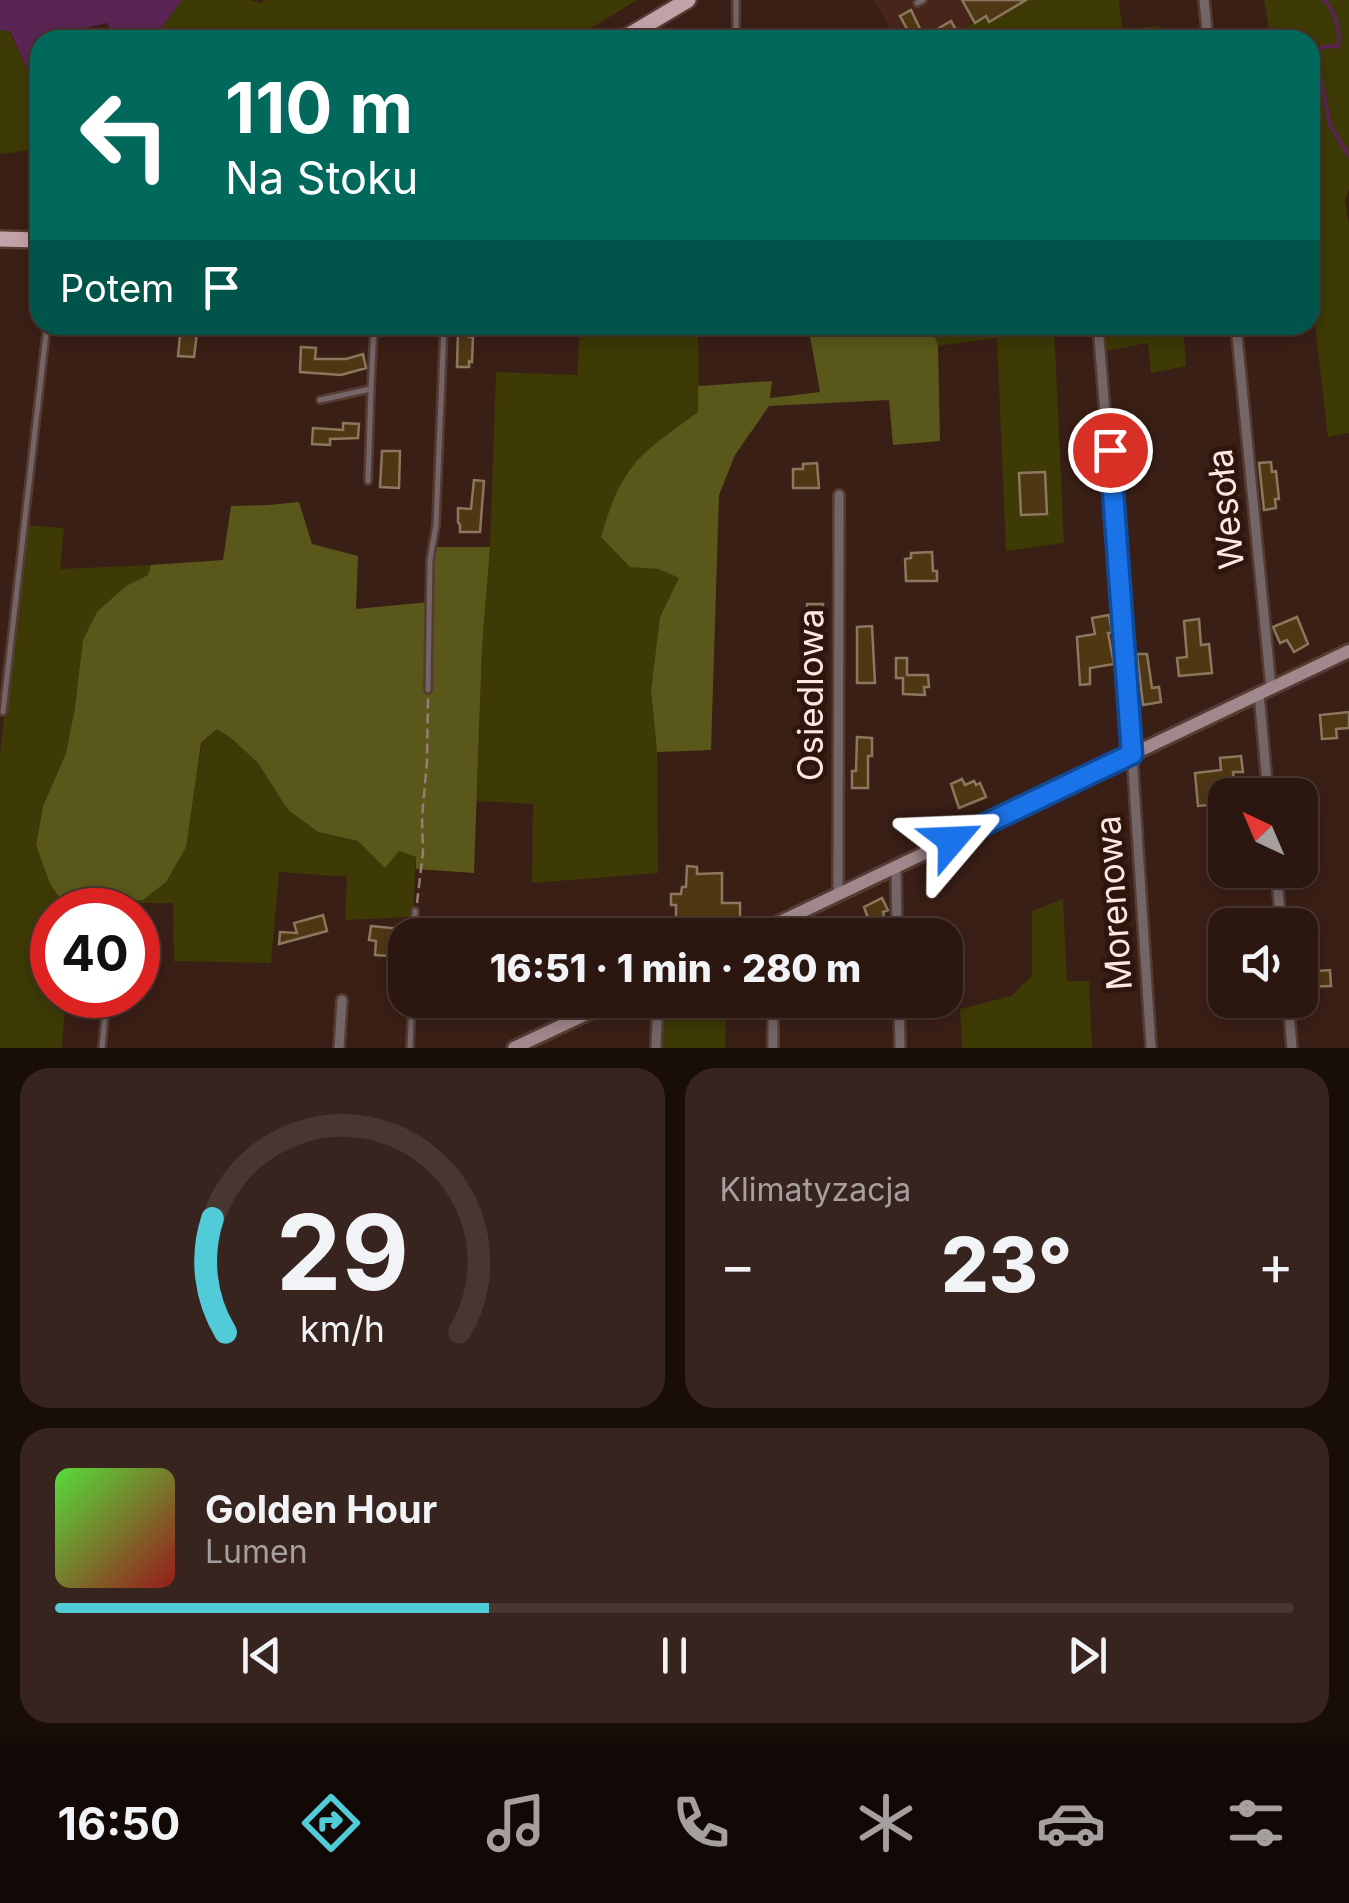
<!DOCTYPE html>
<html lang="pl">
<head>
<meta charset="utf-8">
<style>
	:root { --surface:#2c1710; --page:#38241e; --text:#f1f3f6; --muted:#a69f9f; --line:#483630; --accent:#52cbd9 }
	body { margin:0; font-family:Inter,sans-serif; background:var(--page); color:var(--text); height:100vh; display:flex; flex-direction:column; font-size:38px; white-space:nowrap }
	* { box-sizing:border-box; margin:0 }
	p { font-size:32px; color:var(--muted) }
	.icon { flex:none; width:55px; height:55px; fill:none; stroke:currentColor; stroke-width:2; stroke-linecap:round; stroke-linejoin:round }
	.map { position:relative; height:1048px; overflow:hidden }
	.side { display:flex; flex-direction:column; gap:20px; padding:20px; background:#180d09; flex:1 }
	.side>* { flex:none }
	.top-card { position:absolute; left:30px; top:30px; width:1290px; height:305px; border-radius:30px; box-shadow:0 5px 15px #0003,0 0 0 2px var(--line); background:#00695c; color:#fff; overflow:hidden }
	.needle { width:65px; rotate:316deg }
	.controls { position:absolute; left:1208px; top:778px; display:grid; gap:20px }
	.controls a { display:grid; place-items:center; width:110px; height:110px; border-radius:20px; background:var(--surface); box-shadow:0 5px 15px #0003,0 0 0 2px var(--line); font-size:50px }
	.speed { position:absolute; left:30px; top:888px; display:flex; gap:20px; font-size:50px; font-weight:700; text-align:center }
	.speed>* { display:grid; place-content:center; width:130px; height:130px; border-radius:50%; background:var(--surface); box-shadow:0 5px 15px #0003,0 0 0 2px var(--line); line-height:1 }
	.speed .limit { border:15px solid #d22; background:#fff; color:#111 }
	.pin { position:absolute; display:grid; place-items:center; width:85px; height:85px; color:#fff; margin:-42px; border:5px solid #fff; border-radius:50%; box-shadow:0 2px 10px #0007 }
	.me { position:absolute; width:110px; margin:-55px; rotate:64deg; stroke-linejoin:round; filter:drop-shadow(0 0 8px #0008) }
	.turn { display:flex; align-items:center; gap:35px; height:210px; padding:0 30px; font-size:45px }
	.turn .icon { width:130px; height:130px; stroke-width:2.5 }
	.turn b { display:block; font-size:70px; line-height:85px }
	.then { display:flex; align-items:center; height:95px; padding:0 30px; background:#0003; gap:20px; font-size:38px }
	.big { font-size:75px; font-weight:800; line-height:1.1 }
	.side .widget { flex:1; display:flex; flex-direction:column; justify-content:center; gap:15px; min-width:0; padding:0 35px; border-radius:30px; background:var(--page) }
	.side .dial { align-items:center; gap:0 }
	.dial svg { height:260px; overflow:visible; fill:none; stroke:var(--line); stroke-width:7; stroke-linecap:round; text-anchor:middle }
	.dial text { fill:var(--text); stroke:none }
	.song { display:flex; align-items:center; gap:30px }
	.cover { width:120px; height:120px; border-radius:15px; background:linear-gradient(135deg,hsl(110 70% 55%),hsl(0 70% 35%)) }
	.played { height:10px; border-radius:5px; background:linear-gradient(90deg,var(--accent) 35%,var(--line) 35%) }
	.keys { display:flex; justify-content:space-around; direction:ltr }
	.heat { display:flex; justify-content:space-between; align-items:center; font-size:55px; direction:ltr }
	.side .tiles { flex:1; display:grid; gap:20px; grid-template-columns:1fr 1fr }
	.widget:last-child { grid-column:span 2 }
	.trip { position:absolute; left:388px; top:918px; width:575px; height:100px; border-radius:30px; background:var(--surface); box-shadow:0 5px 15px #0003,0 0 0 2px var(--line); font-weight:800; line-height:100px; text-align:center }
	.menu { display:flex; height:160px; justify-content:space-around; align-items:center; background:#120906; color:var(--muted) }
	.menu .icon { width:70px; height:70px }
	.menu .current { color:var(--accent) }
	.menu b { font-size:45px; color:var(--text) }
	.map>svg:first-child { display:block }
</style>
</head>
<body>
<div class="map">
<svg width="1349" height="1048" viewBox="0 0 1349 1048">
	<rect width="100%" height="100%" fill="#3a1f16"/>
	<path fill="#47251a" d="M 874,0 L 1012,0 L 944,40 L 897,40 Z"/>
	<path fill="#3d3a06" d="M 182,0 L 250,0 L 262,3 L 263,0 L 637,0 L 572,40 L 118,40 L 156,35 Z
		M 1012,0 L 1119,0 L 1122,30 L 1159,26 L 1160,40 L 970,40 L 967,27 Z
		M 1264,0 L 1349,0 L 1349,189 L 1345,200 L 1349,224 L 1349,433 L 1328,437 L 1310,282 L 1310,40 L 1271,40 Z
		M 0,30 L 9,31 L 28,71 L 40,81 L 40,149 L 0,154 Z
		M 580,325 L 698,326 L 699,412 L 668,434 L 630,566 L 659,568 L 680,578 L 660,617 L 651,690 L 657,752 L 658,873 L 532,883 L 533,804 L 477,801 L 482,648 L 490,547 L 496,372 L 577,375 Z
		M 931,325 L 1054,325 L 1064,543 L 1006,551 L 997,338 L 938,346 Z
		M 1103,325 L 1183,325 L 1186,366 L 1151,373 L 1148,343 L 1106,351 Z
		M 26,525 L 64,528 L 60,569 L 151,565 L 148,575 L 126,586 L 75,708 L 66,753 L 43,806 L 36,845 L 50,884 L 66,907 L 76,910 L 52,910 L 52,995 L 66,995 L 62,1048 L 0,1048 L 0,753 Z
		M 217,729 L 231,738 L 258,763 L 288,810 L 318,832 L 358,841 L 385,867 L 399,851 L 416,857 L 413,917 L 345,920 L 347,877 L 279,872 L 271,963 L 174,961 L 173,903 L 116,903 L 99,910 L 117,901 L 143,900 L 194,787 L 202,743 Z
		M 1063,899 L 1067,981 L 1089,981 L 1092,1048 L 962,1048 L 960,1009 L 1011,996 L 1032,976 L 1032,911 Z
		M 726,1017 L 725,1048 L 661,1048 L 662,1021 Z"/>
	<path fill="#5a571a" d="M 808,325 L 931,325 L 938,346 L 940,441 L 893,445 L 889,400 L 769,406 L 735,455 L 719,495 L 711,750 L 657,752 L 651,690 L 660,617 L 679,578 L 659,569 L 630,567 L 601,537 C 608,514 615,490 630,470 C 645,448 677,428 698,412 L 698,386 L 772,381 L 770,398 L 820,392 Z
		M 299,502 L 312,544 L 358,556 L 356,609 L 429,602 L 435,547 L 490,547 L 482,648 L 474,873 L 416,869 L 416,857 L 399,851 L 385,868 L 358,841 L 318,832 L 288,810 L 258,763 L 231,738 L 217,729 L 201,743 L 186,847 L 166,882 L 143,900 L 117,901 L 99,910 L 76,910 L 66,907 L 50,884 L 36,845 L 43,806 L 66,753 L 75,708 L 83,640 L 97,612 L 126,586 L 148,575 L 151,565 L 223,560 L 231,506 L 269,505 Z"/>
	<path fill="#5a2552" d="M 0,0 L 182,0 L 156,35 L 116,40 L 107,23 L 77,30 L 73,40 L 40,40 L 40,81 L 28,71 L 10,31 L 0,30 Z"/>
	<g fill="none" stroke-linecap="round" stroke-linejoin="round">
		<path stroke="#5a2552" stroke-width="4" d="M 1324,0 C 1335,10 1341,32 1338,46 L 1322,47 L 1315,52 L 1330,125 L 1349,156"/>
	</g>
	<path fill="#4f3714" stroke="#8b775d" stroke-width="2.5" d="M 962,0 L 1026,0 L 989,22 L 986,16 L 975,23 Z
		M 911,10 L 924,37 L 951,21 L 958,33 L 946,40 L 913,40 L 900,16 Z
		M 181,325 L 198,325 L 194,357 L 178,356 Z
		M 458,331 L 469,331 L 469,337 L 473,337 L 472,362 L 469,361 L 469,367 L 457,367 Z
		M 301,347 L 316,348 L 315,359 L 346,359 L 363,354 L 366,368 L 341,375 L 300,372 Z
		M 343,423 L 359,424 L 358,438 L 330,439 L 330,445 L 312,444 L 313,428 L 343,430 Z
		M 382,451 L 400,451 L 399,488 L 380,487 Z
		M 1233,456 L 1238,502 L 1224,504 L 1218,458 Z
		M 1271,462 L 1272,472 L 1276,471 L 1279,499 L 1275,499 L 1276,508 L 1264,510 L 1259,463 Z
		M 817,463 L 819,488 L 793,488 L 793,469 L 803,469 L 803,464 Z
		M 1045,472 L 1047,514 L 1021,515 L 1019,473 Z
		M 474,480 L 484,481 L 480,532 L 460,532 L 460,525 L 458,522 L 458,508 L 471,509 Z
		M 932,552 L 933,571 L 937,571 L 937,581 L 906,581 L 905,559 L 911,558 L 911,553 Z
		M 807,604 L 823,604 L 821,654 L 818,654 L 816,661 L 805,661 L 805,636 L 808,636 Z
		M 1109,615 L 1112,633 L 1108,633 L 1114,664 L 1090,668 L 1090,684 L 1080,685 L 1077,637 L 1095,634 L 1092,618 Z
		M 1297,617 L 1308,644 L 1294,652 L 1287,640 L 1280,643 L 1273,627 Z
		M 1199,619 L 1201,645 L 1209,644 L 1212,673 L 1179,676 L 1177,658 L 1187,657 L 1184,621 Z
		M 872,626 L 875,683 L 857,683 L 857,627 Z
		M 1137,654 L 1147,654 L 1152,688 L 1159,687 L 1161,702 L 1143,705 Z
		M 896,658 L 907,658 L 907,675 L 928,675 L 929,687 L 924,687 L 925,695 L 903,694 L 903,678 L 896,678 Z
		M 1349,712 L 1349,728 L 1336,729 L 1337,738 L 1322,739 L 1320,715 Z
		M 857,737 L 872,738 L 872,756 L 868,756 L 868,788 L 852,788 L 852,771 L 856,771 Z
		M 1241,756 L 1243,772 L 1233,772 L 1235,789 L 1218,790 L 1220,804 L 1198,806 L 1195,773 L 1221,770 L 1220,758 Z
		M 962,779 L 965,785 L 974,781 L 976,785 L 980,783 L 986,797 L 959,808 L 951,784 Z
		M 687,866 L 697,867 L 697,874 L 722,873 L 722,903 L 740,903 L 740,919 L 676,919 L 676,905 L 671,905 L 671,894 L 681,894 L 682,887 L 686,887 Z
		M 882,898 L 888,910 L 883,912 L 889,935 L 874,935 L 864,907 Z
		M 323,915 L 327,931 L 279,944 L 280,932 L 297,933 L 294,923 Z
		M 371,926 L 403,929 L 401,944 L 391,943 L 390,956 L 375,955 L 376,941 L 369,940 Z
		M 1316,940 L 1318,971 L 1330,970 L 1331,986 L 1304,987 L 1300,941 Z"/>
	<g fill="none" stroke-linecap="round" stroke-linejoin="round">
		<defs>
			<path id="lane" d="M 917,3 L 923,0
				M 736,40 L 736,0
				M 320,400 L 371,389 L 374,325
				M 368,481 L 371,389
				M 428,690 L 430,560 L 436,525 L 444,325
				M 3,712 L 47,325
				M 115,910 L 115,909
				M 414,935 L 415,911
				M 102,1048 L 107,995
				M 410,1048 L 412,1000"/>
			<path id="street" d="M 1204,0 L 1208,40
				M 1098,325 L 1132,754 L 1151,1048
				M 1236,325 L 1271,688
				M 1259,693 L 1268,795
				M 896,868 L 897,935
				M 1276,870 L 1281,925
				M 838,895 L 839,495
				M 773,1000 L 773,1048
				M 899,1000 L 900,1048
				M 1288,1000 L 1292,1048
				M 339,1048 L 342,1000
				M 656,1048 L 658,1000"/>
			<path id="secondary" d="M 753,935 L 1349,651
				M 514,1048 L 616,1000"/>
			<path id="primary" d="M 621,40 L 688,0
				M 0,239 L 40,240"/>
		</defs>
		<use href="#lane" stroke="#553b32" stroke-width="10"/>
		<use href="#street" stroke="#553b32" stroke-width="14"/>
		<use href="#secondary" stroke="#553b32" stroke-width="18"/>
		<use href="#primary" stroke="#553b32" stroke-width="20"/>
		<path stroke="#957e76" stroke-width="2.5" stroke-dasharray="10 5" stroke-linecap="butt" d="M 417,903 L 423,852 L 422,817 L 427,762 L 428,697"/>
		<use href="#lane" stroke="#746568" stroke-width="5"/>
		<use href="#street" stroke="#746568" stroke-width="9"/>
		<use href="#secondary" stroke="#a0888c" stroke-width="12"/>
		<use href="#primary" stroke="#c2a2a8" stroke-width="15"/>
	</g>
	<g fill="none" stroke-linecap="round" stroke-linejoin="round">
		<defs>
			<path id="route" d="M 952,840 L 1132,754 L 1110,450"/>
		</defs>
		<use href="#route" stroke="#114b97" stroke-width="25"/>
		<use href="#route" stroke="#1a73e8" stroke-width="18"/>
	</g>
	<g text-anchor="middle" stroke-width="10" stroke-linejoin="round" paint-order="stroke">
		<g font-size="35" fill="#fae8e1" stroke="#2f160d">
			<text transform="translate(1226 509) rotate(-96)" y="12">Wesoła</text>
			<text transform="translate(811 695) rotate(-90)" y="12">Osiedlowa</text>
			<text transform="translate(1114 903) rotate(-94)" y="12">Morenowa</text>
		</g>
	</g>
</svg>
<div class="controls">
<a><svg class="needle" viewBox="-14 -14 28 28"><path d="M0-13l5 13h-10z" fill="#e53935"/><path d="M0 13l5-13h-10z" fill="#a69f9f"/></svg></a>
<a><svg class="icon" aria-label="sound" viewBox="0 0 24 24"><path d="M4 9h4l5-4v14l-5-4H4zM17 9q2 3 0 6"/></svg></a>
</div>
<div class="speed"><div class="limit">40</div></div>
<div class="pin" style="left:1110px;top:450px;background:#d93025"><svg class="icon" aria-label="arrive" viewBox="0 0 24 24"><path d="M6 21V4h12l-3 4 3 4H6"/></svg></div>
<svg class="me" style="left:952px;top:840px" viewBox="-20 -20 40 40"><path d="M0-17L14 15 0 8-14 15z" fill="#1a73e8" stroke="#fff" stroke-width="4"/></svg>
<div class="trip">16:51 · 1 min · 280 m</div>
<div class="top-card">
<div class="turn"><svg class="icon" aria-label="left" viewBox="0 0 24 24"><path d="M17 20v-9H6M10 6l-5 5 5 5"/></svg><div><b>110 m</b>Na Stoku</div></div>
<div class="then">Potem<svg class="icon" aria-label="arrive" viewBox="0 0 24 24"><path d="M6 21V4h12l-3 4 3 4H6"/></svg></div>
</div>
</div>
<section class="side">
<div class="tiles">
<div class="widget dial"><svg viewBox="0 0 100 80">
<path d="M14 69A42 42 0 1 1 86 69"/>
<path d="M14 69A42 42 0 0 1 10 34" stroke="#52cbd9"/>
<text x="50" y="56" font-size="32" font-weight="700">29</text>
<text x="50" y="72" font-size="11">km/h</text>
</svg></div>
<div class="widget"><p>Klimatyzacja</p>
<div class="heat"><a>−</a><b class="big">23°</b><a>+</a></div>
</div>
<div class="widget">
<div class="song"><i class="cover"></i><div><b>Golden Hour</b><p>Lumen</p></div></div>
<div class="played"></div>
<div class="keys"><svg class="icon" aria-label="previous" viewBox="0 0 24 24"><path d="M18 5L8 12l10 7zM5 5v14"/></svg><svg class="icon" aria-label="pause" viewBox="0 0 24 24"><path d="M8 5v14M16 5v14"/></svg><svg class="icon" aria-label="next" viewBox="0 0 24 24"><path d="M6 5l10 7-10 7zM19 5v14"/></svg></div>
</div>
</div>
</section>
<nav class="menu">
<b>16:50</b>
<svg class="icon current" aria-label="directions" viewBox="0 0 24 24"><path d="M12 3l9 9-9 9-9-9zM9 14v-3h6M13 9l2 2-2 2"/></svg>
<svg class="icon" aria-label="music" viewBox="0 0 24 24"><path d="M9 18V5l10-2v13"/><circle cx="6" cy="18" r="3"/><circle cx="16" cy="16" r="3"/></svg>
<svg class="icon" aria-label="phone" viewBox="0 0 24 24"><path d="M5 4h4l2 5-3 2q2 4 5 5l2-3 5 2v4C11 20 4 13 5 4z"/></svg>
<svg class="icon" aria-label="climate" viewBox="0 0 24 24"><path d="M12 3v18M4 7l16 10M4 17L20 7"/></svg>
<svg class="icon" aria-label="car" viewBox="0 0 24 24"><path d="M5 17H2v-5l4-1 3-4h7l3 4 3 1v5h-3M9 17h6M6 11h13"/><circle cx="7" cy="17" r="2"/><circle cx="17" cy="17" r="2"/></svg>
<svg class="icon" aria-label="filters" viewBox="0 0 24 24"><path d="M4 7h16M4 17h16"/><circle cx="9" cy="7" r="2"/><circle cx="15" cy="17" r="2"/></svg>
</nav>
</body>
</html>
